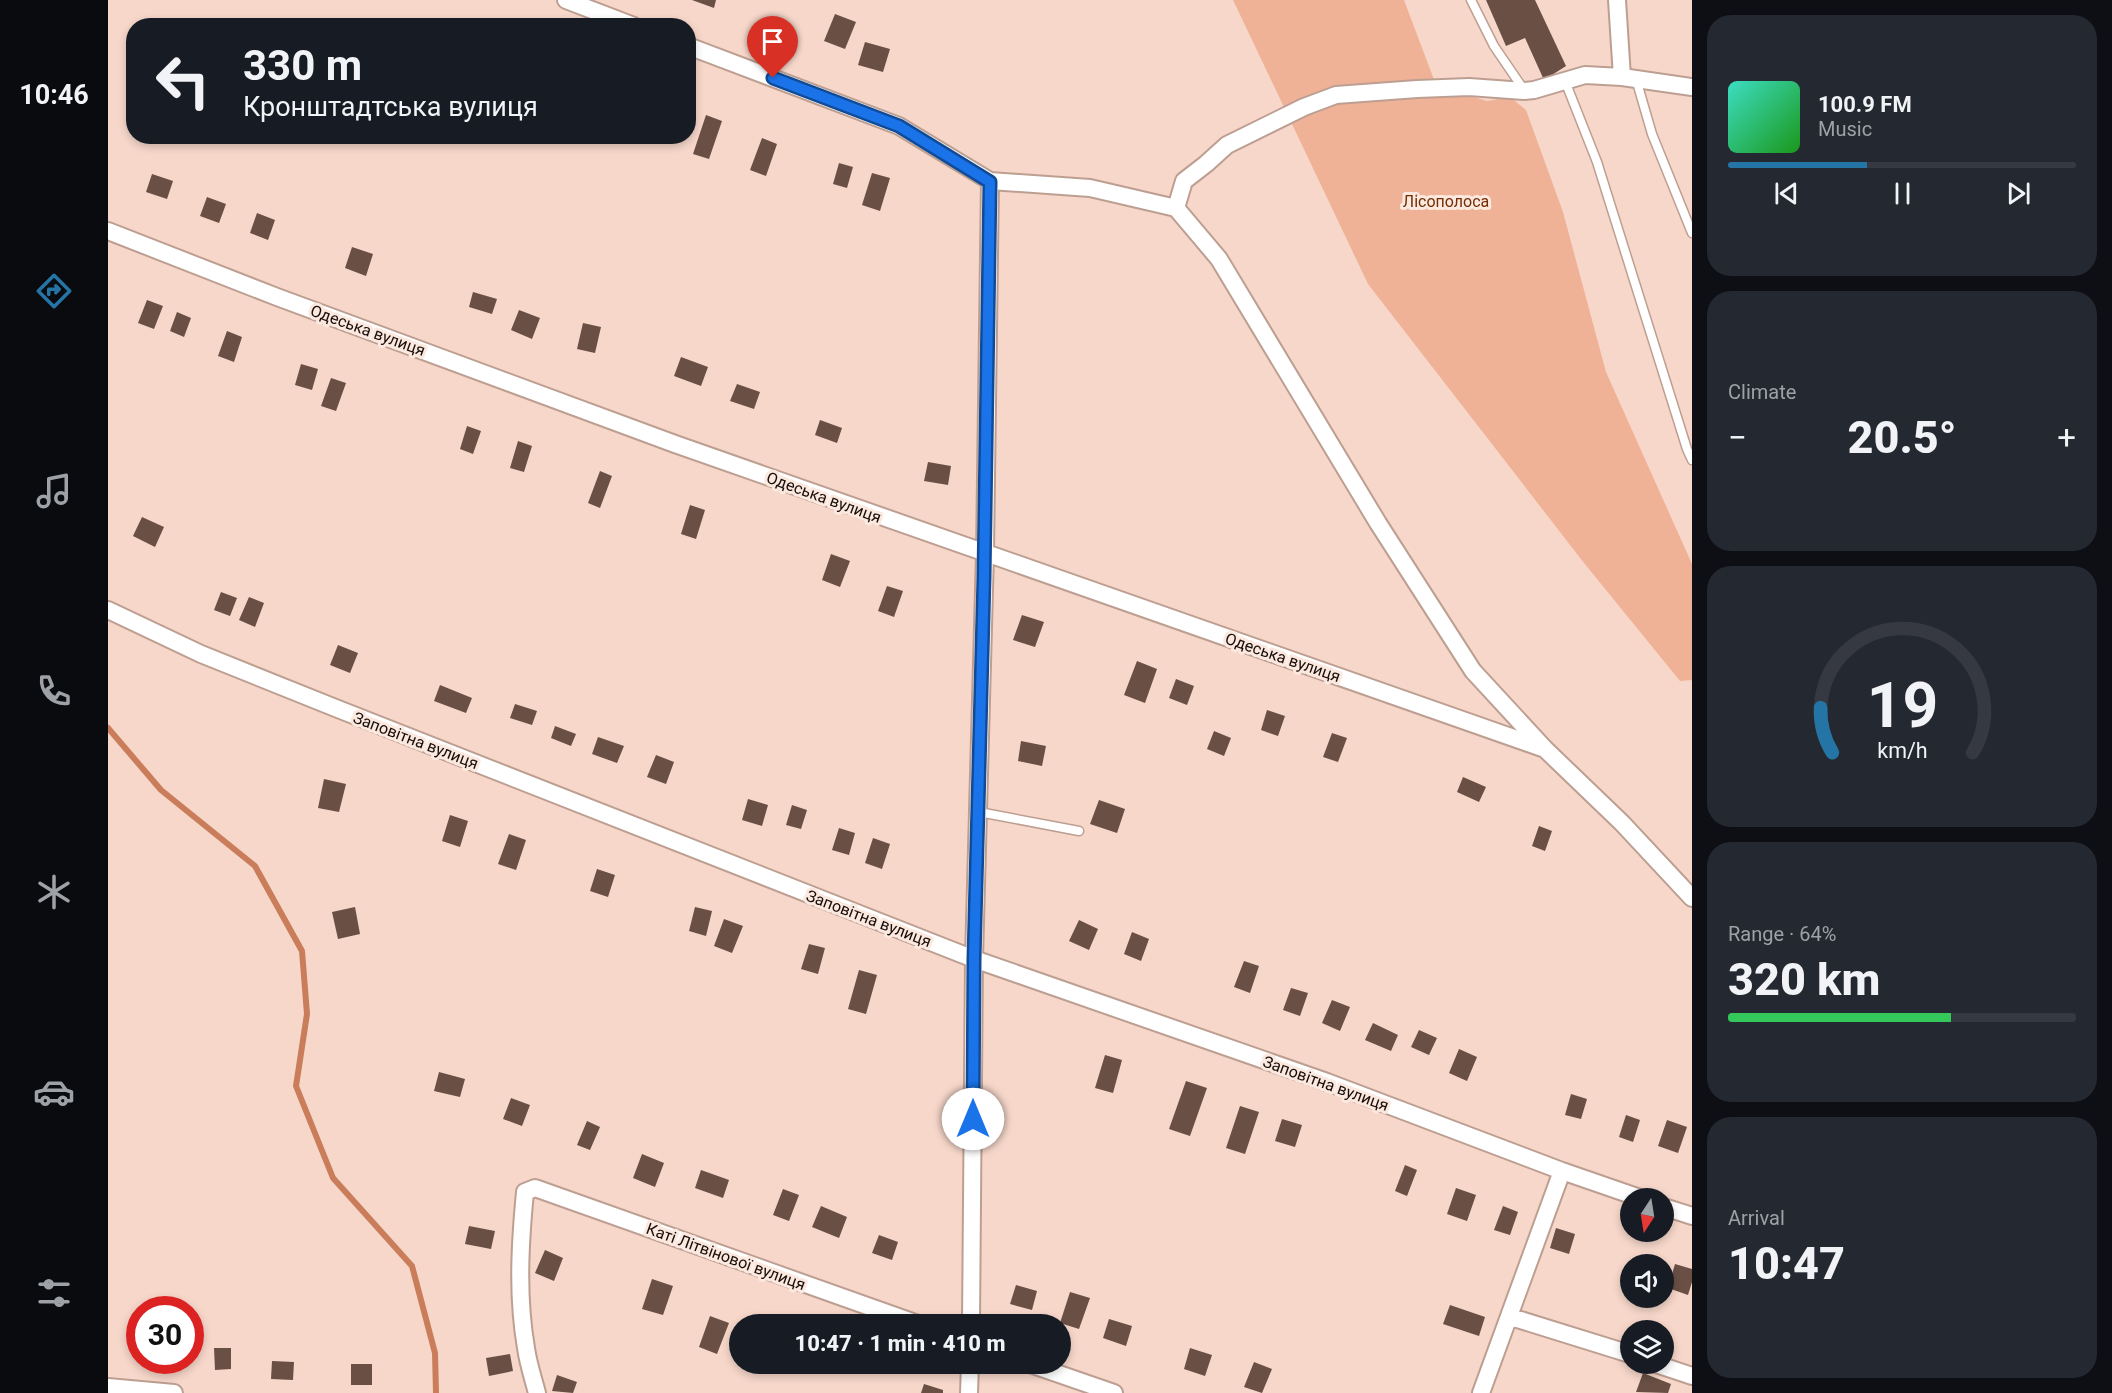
<!DOCTYPE html>
<html lang="en">
<head>
<meta charset="utf-8">
<style>
	:root { --surface:#171b24; --page:#242831; --text:#f1f3f6; --muted:#9ea1a6; --line:#363941; --accent:#2475a6 }
	body { margin:0; font-family:Roboto,sans-serif; background:var(--page); color:var(--text); height:100vh; display:flex; flex-direction:column; font-size:22px; white-space:nowrap }
	* { box-sizing:border-box; margin:0 }
	p { font-size:20px; color:var(--muted) }
	.icon { flex:none; width:33px; height:33px; fill:none; stroke:currentColor; stroke-width:2; stroke-linecap:round; stroke-linejoin:round }
	.map { position:relative; flex:1; overflow:hidden }
	.sheet { display:flex; flex-direction:column; gap:15px; padding:15px; background:#0d0f14; width:420px }
	.sheet>* { flex:none }
	.hud { position:absolute; left:18px; top:18px; width:570px; height:126px; border-radius:24px; box-shadow:0 3px 9px #0003; background:#171b24; color:var(--text); overflow:hidden }
	.needle { width:39px; rotate:192deg }
	.controls { position:absolute; left:1512px; top:1188px; display:grid; gap:12px }
	.controls a { display:grid; place-items:center; width:54px; height:54px; border-radius:50%; background:var(--surface); box-shadow:0 3px 9px #0003; font-size:30px }
	.speed { position:absolute; left:18px; top:1296px; display:flex; gap:12px; font-size:30px; font-weight:700; text-align:center }
	.speed>* { display:grid; place-content:center; width:78px; height:78px; border-radius:50%; background:var(--surface); box-shadow:0 3px 9px #0003; line-height:1 }
	.speed .limit { border:9px solid #d22; background:#fff; color:#111 }
	.pin { position:absolute; display:grid; place-items:center; width:51px; height:51px; color:#fff; margin:-62px -26px; border-radius:50% 50% 50% 0; rotate:-45deg; box-shadow:0 0 6px #0007 }
	.pin .icon { rotate:45deg }
	.me { position:absolute; width:66px; margin:-33px; rotate:0deg; stroke-linejoin:round; filter:drop-shadow(0 0 4px #0008) }
	.turn { display:flex; align-items:center; gap:21px; height:126px; padding:0 18px; font-size:27px }
	.turn .icon { width:78px; height:78px; stroke-width:2.5 }
	.turn b { display:block; font-size:42px; line-height:51px }
	.big { font-size:45px; font-weight:800; line-height:1.1 }
	.sheet .widget { flex:1; display:flex; flex-direction:column; justify-content:center; gap:9px; min-width:0; padding:0 21px; border-radius:24px; background:var(--page) }
	.sheet .dial { align-items:center; gap:0 }
	.dial svg { height:156px; overflow:visible; fill:none; stroke:var(--line); stroke-width:7; stroke-linecap:round; text-anchor:middle }
	.dial text { fill:var(--text); stroke:none }
	.song { display:flex; align-items:center; gap:18px }
	.cover { width:72px; height:72px; border-radius:9px; background:linear-gradient(135deg,hsl(170 70% 55%),hsl(120 70% 35%)) }
	.played { height:6px; border-radius:3px; background:linear-gradient(90deg,var(--accent) 40%,var(--line) 40%) }
	.keys { display:flex; justify-content:space-around; direction:ltr }
	.heat { display:flex; justify-content:space-between; align-items:center; font-size:33px; direction:ltr }
	.charge { height:9px; border-radius:4px; background:linear-gradient(90deg,#34c759 64%,var(--line) 0) }
	.trip { position:absolute; left:621px; top:1314px; width:342px; height:60px; border-radius:30px; background:var(--surface); box-shadow:0 3px 9px #0003; font-weight:800; line-height:60px; text-align:center }
	main { display:flex; flex:1; min-height:0 }
	.dock { display:flex; flex-direction:column; width:108px; justify-content:space-around; align-items:center; background:#090b0e; color:var(--muted) }
	.dock .icon { width:42px; height:42px }
	.dock .selected { color:var(--accent) }
	.dock b { font-size:27px; color:var(--text) }
	.map>svg:first-child { display:block }
</style>
</head>
<body>
<main>
<nav class="dock">
<b>10:46</b>
<svg class="icon selected" aria-label="directions" viewBox="0 0 24 24"><path d="M12 3l9 9-9 9-9-9zM9 14v-3h6M13 9l2 2-2 2"/></svg>
<svg class="icon" aria-label="music" viewBox="0 0 24 24"><path d="M9 18V5l10-2v13"/><circle cx="6" cy="18" r="3"/><circle cx="16" cy="16" r="3"/></svg>
<svg class="icon" aria-label="phone" viewBox="0 0 24 24"><path d="M5 4h4l2 5-3 2q2 4 5 5l2-3 5 2v4C11 20 4 13 5 4z"/></svg>
<svg class="icon" aria-label="climate" viewBox="0 0 24 24"><path d="M12 3v18M4 7l16 10M4 17L20 7"/></svg>
<svg class="icon" aria-label="car" viewBox="0 0 24 24"><path d="M5 17H2v-5l4-1 3-4h7l3 4 3 1v5h-3M9 17h6M6 11h13"/><circle cx="7" cy="17" r="2"/><circle cx="17" cy="17" r="2"/></svg>
<svg class="icon" aria-label="filters" viewBox="0 0 24 24"><path d="M4 7h16M4 17h16"/><circle cx="9" cy="7" r="2"/><circle cx="15" cy="17" r="2"/></svg>
</nav>
<div class="map">
<svg width="1584" height="1393" viewBox="0 0 1584 1393">
	<rect width="100%" height="100%" fill="#f7d7ca"/>
	<path fill="#f0b297" d="M 1125,0 L 1296,0 L 1328,85 L 1379,101 L 1402,97 L 1418,110 L 1455,212 L 1498,372 L 1584,564 L 1584,680 L 1572,681 L 1476,563 L 1260,284 Z"/>
	<g fill="none" stroke-linecap="round" stroke-linejoin="round">
		<path stroke="#ca7d5a" stroke-width="6" d="M 0,728 L 53,790 L 147,866 L 194,951 L 199,1014 L 188,1086 L 225,1178 L 304,1266 L 327,1353 L 328,1393"/>
	</g>
	<path fill="#694f44" d="M 584,0 L 608,0 L 606,8 Z
		M 1378,0 L 1427,0 L 1458,66 L 1436,80 L 1417,38 L 1398,46 Z
		M 727,14 L 748,22 L 737,49 L 716,41 Z
		M 757,42 L 782,49 L 775,72 L 750,65 Z
		M 598,115 L 614,121 L 601,159 L 585,154 Z
		M 654,138 L 669,144 L 658,176 L 642,170 Z
		M 731,163 L 745,167 L 739,188 L 725,184 Z
		M 764,173 L 782,178 L 772,211 L 754,205 Z
		M 44,174 L 65,181 L 59,199 L 38,192 Z
		M 99,197 L 118,204 L 111,223 L 92,216 Z
		M 149,213 L 167,220 L 160,240 L 142,233 Z
		M 244,247 L 265,254 L 258,276 L 237,268 Z
		M 365,292 L 389,299 L 384,314 L 361,307 Z
		M 39,300 L 55,306 L 46,329 L 30,323 Z
		M 411,310 L 432,318 L 424,339 L 403,330 Z
		M 69,312 L 83,318 L 76,337 L 62,331 Z
		M 475,323 L 493,327 L 487,353 L 469,349 Z
		M 119,331 L 134,337 L 126,362 L 110,356 Z
		M 573,357 L 600,367 L 593,386 L 566,376 Z
		M 193,364 L 210,369 L 204,390 L 187,385 Z
		M 223,378 L 238,383 L 228,411 L 213,406 Z
		M 629,384 L 652,392 L 646,409 L 622,401 Z
		M 712,420 L 734,428 L 729,443 L 707,435 Z
		M 359,426 L 373,431 L 365,454 L 352,449 Z
		M 410,441 L 424,446 L 416,472 L 402,468 Z
		M 820,462 L 843,466 L 840,485 L 816,481 Z
		M 492,471 L 504,476 L 492,508 L 480,503 Z
		M 582,505 L 597,510 L 588,539 L 573,534 Z
		M 34,517 L 56,527 L 47,547 L 25,536 Z
		M 723,554 L 742,561 L 732,587 L 714,580 Z
		M 779,586 L 795,591 L 786,617 L 770,611 Z
		M 113,592 L 129,598 L 122,616 L 106,610 Z
		M 141,597 L 156,603 L 147,627 L 131,620 Z
		M 914,615 L 936,622 L 927,647 L 905,640 Z
		M 230,645 L 250,653 L 242,673 L 222,665 Z
		M 1029,661 L 1049,669 L 1037,703 L 1016,695 Z
		M 1068,679 L 1086,686 L 1079,705 L 1061,698 Z
		M 332,685 L 364,698 L 358,713 L 326,701 Z
		M 407,704 L 429,711 L 424,725 L 402,718 Z
		M 1159,710 L 1177,716 L 1170,736 L 1153,730 Z
		M 447,726 L 468,734 L 463,746 L 443,738 Z
		M 1106,731 L 1123,738 L 1116,756 L 1099,749 Z
		M 1224,733 L 1239,738 L 1230,762 L 1215,757 Z
		M 490,737 L 516,746 L 509,763 L 484,754 Z
		M 913,741 L 938,746 L 934,766 L 910,761 Z
		M 548,755 L 566,762 L 558,784 L 539,777 Z
		M 1355,777 L 1378,787 L 1371,802 L 1349,792 Z
		M 216,779 L 238,784 L 231,812 L 210,808 Z
		M 640,799 L 660,805 L 654,826 L 634,820 Z
		M 991,800 L 1017,809 L 1009,833 L 982,824 Z
		M 684,805 L 699,810 L 693,829 L 678,825 Z
		M 342,815 L 360,821 L 352,847 L 334,841 Z
		M 1431,826 L 1444,831 L 1437,851 L 1424,846 Z
		M 731,828 L 747,833 L 741,855 L 724,850 Z
		M 401,834 L 418,840 L 408,870 L 390,864 Z
		M 765,838 L 782,844 L 774,869 L 757,863 Z
		M 489,869 L 507,875 L 500,897 L 482,891 Z
		M 247,907 L 252,934 L 230,939 L 224,912 Z
		M 587,907 L 604,911 L 598,936 L 581,931 Z
		M 616,919 L 635,926 L 624,953 L 606,946 Z
		M 971,920 L 990,929 L 981,950 L 961,941 Z
		M 1024,932 L 1041,939 L 1033,961 L 1016,954 Z
		M 701,944 L 717,948 L 710,974 L 693,969 Z
		M 1136,961 L 1151,966 L 1142,993 L 1126,987 Z
		M 751,970 L 769,975 L 758,1014 L 740,1009 Z
		M 1183,988 L 1200,993 L 1192,1016 L 1175,1010 Z
		M 1224,1000 L 1242,1007 L 1232,1031 L 1214,1023 Z
		M 1265,1023 L 1290,1035 L 1283,1051 L 1257,1040 Z
		M 1311,1030 L 1329,1038 L 1321,1055 L 1303,1047 Z
		M 1351,1049 L 1369,1057 L 1359,1081 L 1341,1073 Z
		M 997,1055 L 1014,1060 L 1005,1093 L 987,1088 Z
		M 331,1072 L 357,1079 L 352,1097 L 326,1091 Z
		M 1078,1081 L 1099,1088 L 1082,1136 L 1061,1129 Z
		M 1463,1094 L 1479,1099 L 1473,1119 L 1457,1115 Z
		M 403,1098 L 422,1105 L 414,1126 L 395,1119 Z
		M 1132,1106 L 1151,1112 L 1137,1154 L 1118,1148 Z
		M 1518,1115 L 1532,1120 L 1525,1142 L 1511,1137 Z
		M 1174,1119 L 1194,1125 L 1187,1147 L 1167,1141 Z
		M 1559,1120 L 1579,1127 L 1570,1153 L 1550,1146 Z
		M 479,1121 L 492,1127 L 482,1150 L 469,1145 Z
		M 534,1154 L 556,1163 L 547,1187 L 525,1178 Z
		M 1297,1165 L 1309,1170 L 1299,1196 L 1287,1191 Z
		M 593,1170 L 621,1180 L 615,1198 L 587,1188 Z
		M 1348,1188 L 1368,1195 L 1359,1221 L 1339,1214 Z
		M 675,1189 L 691,1195 L 681,1221 L 665,1215 Z
		M 713,1206 L 739,1217 L 731,1238 L 704,1227 Z
		M 1395,1206 L 1410,1212 L 1402,1235 L 1386,1230 Z
		M 361,1226 L 387,1231 L 383,1249 L 357,1244 Z
		M 1448,1228 L 1467,1234 L 1461,1254 L 1442,1248 Z
		M 771,1235 L 790,1242 L 784,1260 L 764,1253 Z
		M 437,1250 L 455,1258 L 446,1281 L 427,1273 Z
		M 1567,1264 L 1584,1269 L 1584,1282 L 1580,1295 L 1560,1288 Z
		M 544,1279 L 565,1286 L 555,1315 L 534,1309 Z
		M 908,1285 L 929,1291 L 924,1310 L 902,1304 Z
		M 962,1292 L 982,1298 L 971,1329 L 952,1323 Z
		M 1342,1305 L 1377,1317 L 1371,1336 L 1335,1324 Z
		M 602,1316 L 621,1323 L 609,1354 L 591,1347 Z
		M 1001,1319 L 1024,1326 L 1018,1346 L 995,1338 Z
		M 106,1348 L 123,1348 L 123,1369 L 107,1370 Z
		M 1082,1348 L 1104,1355 L 1097,1376 L 1076,1369 Z
		M 402,1354 L 405,1371 L 381,1376 L 378,1358 Z
		M 164,1361 L 186,1362 L 185,1380 L 163,1379 Z
		M 1146,1362 L 1164,1369 L 1154,1393 L 1136,1387 Z
		M 243,1364 L 264,1364 L 264,1385 L 243,1385 Z
		M 1535,1373 L 1563,1384 L 1560,1393 L 1528,1392 Z
		M 449,1375 L 469,1382 L 465,1393 L 444,1391 Z
		M 816,1384 L 835,1390 L 835,1393 L 813,1393 Z"/>
	<g fill="none" stroke-linecap="round" stroke-linejoin="round">
		<defs>
			<path id="service" d="M 1363,0 L 1386,46 L 1416,90
				M 1528,79 L 1544,134 L 1584,233
				M 1457,81 L 1489,162 L 1579,449 L 1584,460
				M 871,812 L 971,831"/>
			<path id="minor" d="M 458,0 L 526,26
				M 1509,0 L 1514,77
				M 580,46 L 791,126 L 882,181
				M 882,181 L 982,188 L 1068,208 L 1111,259 L 1270,523 L 1365,671 L 1437,749 L 1514,823 L 1584,898
				M 1068,208 L 1076,181 L 1098,164 L 1119,145 L 1196,107 L 1228,95 L 1309,89 L 1361,87 L 1416,91 L 1426,90 L 1477,75 L 1514,77 L 1584,87
				M 0,231 L 169,297 L 567,444 L 1437,749
				M 0,610 L 93,654 L 230,709 L 866,959 L 1219,1082 L 1454,1171 L 1532,1198
				M 1556,1207 L 1584,1216
				M 1403,1317 L 1522,1354
				M 863,1324 L 866,959 L 877,553 L 882,181
				M 922,1364 L 1006,1393
				M 1548,1364 L 1584,1376
				M 0,1387 L 66,1393
				M 429,1393 C 425,1378 420,1363 418,1348 C 409,1296 412,1244 417,1192 L 427,1188 L 810,1324
				M 861,1393 L 862,1364
				M 1373,1393 L 1454,1171"/>
		</defs>
		<use href="#service" stroke="#bd9f92" stroke-width="11"/>
		<use href="#minor" stroke="#bd9f92" stroke-width="20"/>
		<use href="#service" stroke="#fff" stroke-width="8"/>
		<use href="#minor" stroke="#fff" stroke-width="16"/>
	</g>
	<g fill="none" stroke-linecap="round" stroke-linejoin="round">
		<defs>
			<path id="route" d="M 665,78 L 791,126 L 882,182 L 876,577 L 866,959 L 865,1119"/>
		</defs>
		<use href="#route" stroke="#114b97" stroke-width="15"/>
		<use href="#route" stroke="#1a73e8" stroke-width="10"/>
	</g>
	<g text-anchor="middle" stroke-width="6" stroke-linejoin="round" paint-order="stroke">
		<g font-size="16" fill="#752e04" stroke="#fbe8df">
			<text x="1338" y="207">Лісополоса</text>
		</g>
		<g font-size="16" fill="#170d08" stroke="#fbe8df">
			<text transform="translate(260 330) rotate(20)" y="6">Одеська вулиця</text>
			<text transform="translate(716 497) rotate(20)" y="6">Одеська вулиця</text>
			<text transform="translate(1175 657) rotate(19)" y="6">Одеська вулиця</text>
			<text transform="translate(308 740) rotate(21)" y="6">Заповітна вулиця</text>
			<text transform="translate(761 918) rotate(21)" y="6">Заповітна вулиця</text>
			<text transform="translate(1218 1083) rotate(20)" y="6">Заповітна вулиця</text>
			<text transform="translate(618 1256) rotate(20)" y="6">Каті Літвінової вулиця</text>
		</g>
	</g>
</svg>
<div class="controls">
<a><svg class="needle" viewBox="-14 -14 28 28"><path d="M0-13l5 13h-10z" fill="#e53935"/><path d="M0 13l5-13h-10z" fill="#9ea1a6"/></svg></a>
<a><svg class="icon" aria-label="sound" viewBox="0 0 24 24"><path d="M4 9h4l5-4v14l-5-4H4zM17 9q2 3 0 6"/></svg></a>
<a><svg class="icon" aria-label="layers" viewBox="0 0 24 24"><path d="M12 4l9 5-9 5-9-5zM3 14l9 5 9-5"/></svg></a>
</div>
<div class="speed"><div class="limit">30</div></div>
<div class="pin" style="left:665px;top:78px;background:#d93025"><svg class="icon" aria-label="arrive" viewBox="0 0 24 24"><path d="M6 21V4h12l-3 4 3 4H6"/></svg></div>
<svg class="me" style="left:865px;top:1119px" viewBox="-20 -20 40 40"><circle r="19" fill="#fff"/><path d="M0-13L10 11 0 6-10 11z" fill="#1a73e8"/></svg>
<div class="trip">10:47 · 1 min · 410 m</div>
<div class="hud">
<div class="turn"><svg class="icon" aria-label="left" viewBox="0 0 24 24"><path d="M17 20v-9H6M10 6l-5 5 5 5"/></svg><div><b>330 m</b>Кронштадтська вулиця</div></div>
</div>
</div>
<section class="sheet">
<div class="widget">
<div class="song"><i class="cover"></i><div><b>100.9 FM</b><p>Music</p></div></div>
<div class="played"></div>
<div class="keys"><svg class="icon" aria-label="previous" viewBox="0 0 24 24"><path d="M18 5L8 12l10 7zM5 5v14"/></svg><svg class="icon" aria-label="pause" viewBox="0 0 24 24"><path d="M8 5v14M16 5v14"/></svg><svg class="icon" aria-label="next" viewBox="0 0 24 24"><path d="M6 5l10 7-10 7zM19 5v14"/></svg></div>
</div>
<div class="widget"><p>Climate</p>
<div class="heat"><a>−</a><b class="big">20.5°</b><a>+</a></div>
</div>
<div class="widget dial"><svg viewBox="0 0 100 80">
<path d="M14 69A42 42 0 1 1 86 69"/>
<path d="M14 69A42 42 0 0 1 8 46" stroke="#2475a6"/>
<text x="50" y="56" font-size="32" font-weight="700">19</text>
<text x="50" y="72" font-size="11">km/h</text>
</svg></div>
<div class="widget"><p>Range · 64%</p><b class="big">320 km</b><div class="charge"></div></div>
<div class="widget"><p>Arrival</p><b class="big">10:47</b></div>
</section>
</main>
</body>
</html>
